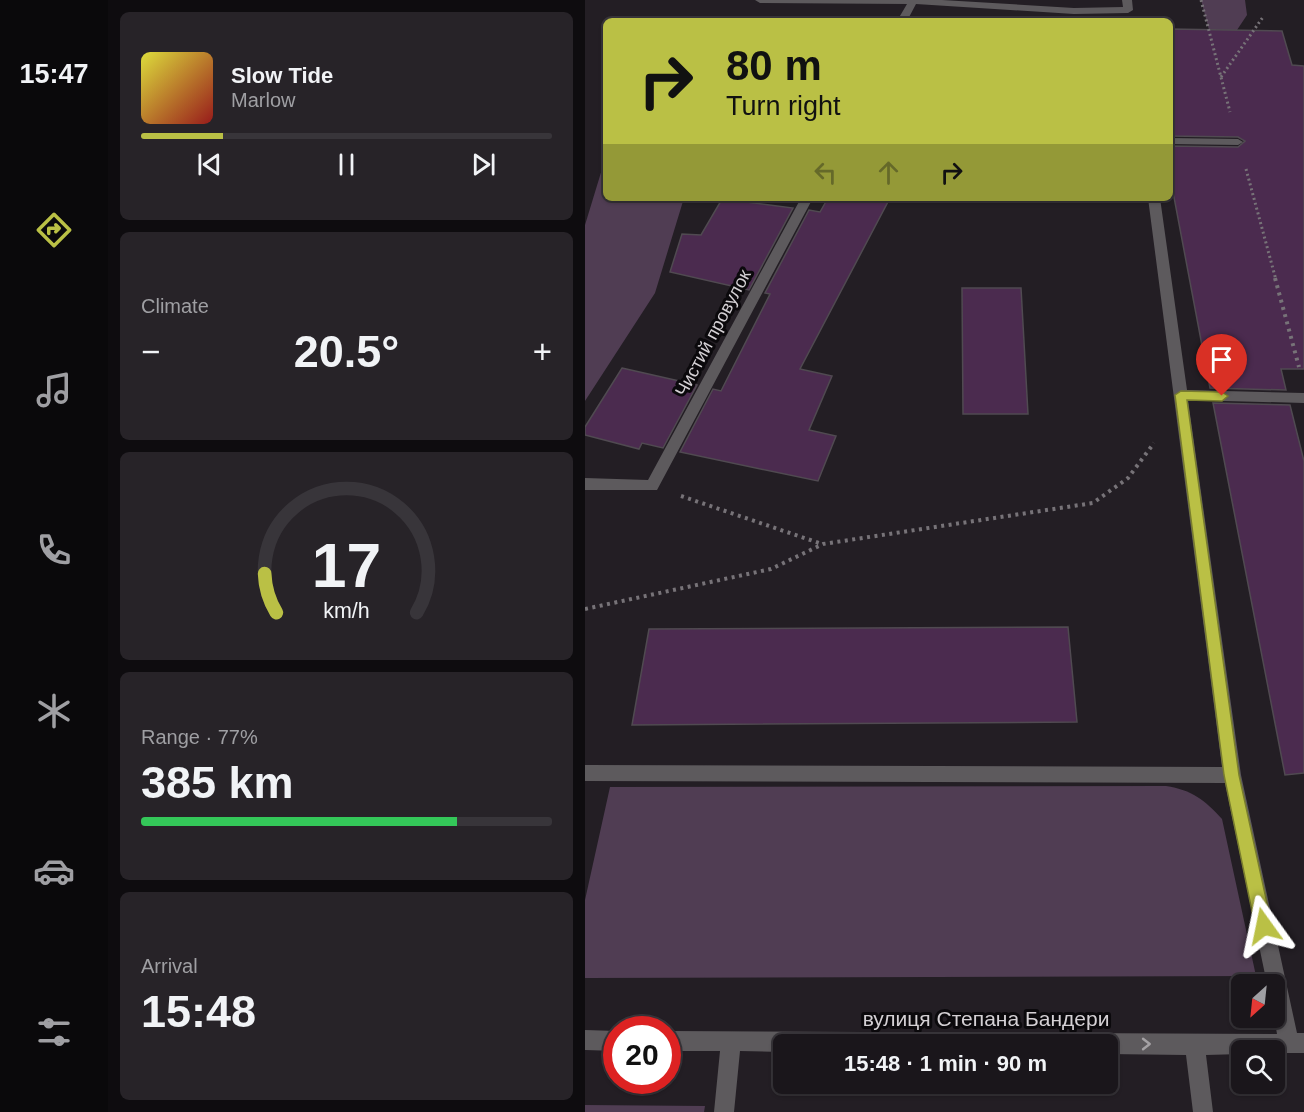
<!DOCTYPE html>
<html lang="en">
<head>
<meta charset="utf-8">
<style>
	:root { --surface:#1a161b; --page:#272328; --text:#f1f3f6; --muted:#9f9fa3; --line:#38353a; --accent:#bac045 }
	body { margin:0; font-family:Arial,sans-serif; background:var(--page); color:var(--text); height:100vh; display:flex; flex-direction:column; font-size:22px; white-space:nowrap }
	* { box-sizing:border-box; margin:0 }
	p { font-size:20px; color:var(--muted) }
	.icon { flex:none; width:33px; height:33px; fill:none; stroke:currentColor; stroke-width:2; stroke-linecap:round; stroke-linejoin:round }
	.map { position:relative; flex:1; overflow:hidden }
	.details { display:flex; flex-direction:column; gap:12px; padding:12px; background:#0e0c0f; width:477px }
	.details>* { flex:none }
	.top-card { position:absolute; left:18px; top:18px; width:570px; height:183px; border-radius:9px; box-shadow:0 2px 4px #0004,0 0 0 2px var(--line); background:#bac045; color:#111; overflow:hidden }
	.needle { width:39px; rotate:207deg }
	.buttons { position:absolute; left:646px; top:974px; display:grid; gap:12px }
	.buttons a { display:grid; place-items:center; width:54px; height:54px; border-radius:9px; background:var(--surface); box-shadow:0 2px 4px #0004,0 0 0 2px var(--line); font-size:30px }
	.speed { position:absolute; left:18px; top:1016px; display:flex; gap:12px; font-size:30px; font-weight:700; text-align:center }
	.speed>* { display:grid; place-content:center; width:78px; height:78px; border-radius:50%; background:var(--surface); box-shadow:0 2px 4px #0004,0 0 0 2px var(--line); line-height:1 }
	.speed .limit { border:9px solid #d22; background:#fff; color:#111 }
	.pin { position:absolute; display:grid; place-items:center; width:51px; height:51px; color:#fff; margin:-62px -26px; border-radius:50% 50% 50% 0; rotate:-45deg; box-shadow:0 0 6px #0007 }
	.pin .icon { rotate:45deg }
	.me { position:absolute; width:66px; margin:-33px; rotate:348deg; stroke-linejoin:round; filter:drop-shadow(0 0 4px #0008) }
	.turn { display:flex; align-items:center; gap:21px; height:126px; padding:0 24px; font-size:27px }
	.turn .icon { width:78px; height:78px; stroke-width:2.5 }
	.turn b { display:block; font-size:42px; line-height:51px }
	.lanes { display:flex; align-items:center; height:57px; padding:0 24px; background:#0003; justify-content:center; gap:30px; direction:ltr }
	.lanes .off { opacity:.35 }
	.big { font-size:45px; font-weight:600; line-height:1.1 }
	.details .tile { flex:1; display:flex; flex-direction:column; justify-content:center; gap:9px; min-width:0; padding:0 21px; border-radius:9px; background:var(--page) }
	.details .dial { align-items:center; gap:0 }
	.dial svg { height:156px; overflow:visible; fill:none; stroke:var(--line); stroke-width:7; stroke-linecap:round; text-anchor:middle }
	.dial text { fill:var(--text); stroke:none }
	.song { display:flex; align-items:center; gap:18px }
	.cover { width:72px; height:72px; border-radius:9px; background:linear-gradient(135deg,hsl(60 70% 55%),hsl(0 70% 35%)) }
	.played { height:6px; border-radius:3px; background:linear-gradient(90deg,var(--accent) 20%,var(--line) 20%) }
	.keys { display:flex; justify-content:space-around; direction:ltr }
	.heat { display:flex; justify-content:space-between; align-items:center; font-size:33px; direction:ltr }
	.charge { height:9px; border-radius:4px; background:linear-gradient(90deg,#34c759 77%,var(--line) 0) }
	.trip { position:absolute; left:188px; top:1034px; width:345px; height:60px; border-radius:9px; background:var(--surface); box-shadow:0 2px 4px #0004,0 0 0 2px var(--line); font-weight:600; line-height:60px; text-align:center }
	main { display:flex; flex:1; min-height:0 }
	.tab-bar { display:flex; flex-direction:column; width:108px; justify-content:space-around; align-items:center; background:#0a090b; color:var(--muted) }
	.tab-bar .icon { width:42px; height:42px }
	.tab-bar .current { color:var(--accent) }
	.tab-bar b { font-size:27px; color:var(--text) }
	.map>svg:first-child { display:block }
</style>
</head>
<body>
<main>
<nav class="tab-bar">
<b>15:47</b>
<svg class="icon current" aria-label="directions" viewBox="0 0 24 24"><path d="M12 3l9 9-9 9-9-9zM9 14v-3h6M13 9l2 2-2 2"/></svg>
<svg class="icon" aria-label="music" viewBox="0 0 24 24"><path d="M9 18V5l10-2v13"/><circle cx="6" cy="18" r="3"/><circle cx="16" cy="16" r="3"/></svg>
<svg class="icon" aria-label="phone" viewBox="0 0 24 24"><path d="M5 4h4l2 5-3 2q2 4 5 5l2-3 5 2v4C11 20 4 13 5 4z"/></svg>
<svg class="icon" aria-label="climate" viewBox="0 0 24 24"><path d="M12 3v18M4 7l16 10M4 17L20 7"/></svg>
<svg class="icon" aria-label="car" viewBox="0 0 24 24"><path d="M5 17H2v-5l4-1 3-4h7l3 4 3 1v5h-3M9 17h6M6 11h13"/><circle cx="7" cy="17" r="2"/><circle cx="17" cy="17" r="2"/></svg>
<svg class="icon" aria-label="filters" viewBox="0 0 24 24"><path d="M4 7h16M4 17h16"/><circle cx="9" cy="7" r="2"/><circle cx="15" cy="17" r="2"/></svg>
</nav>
<section class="details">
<div class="tile">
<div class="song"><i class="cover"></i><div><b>Slow Tide</b><p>Marlow</p></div></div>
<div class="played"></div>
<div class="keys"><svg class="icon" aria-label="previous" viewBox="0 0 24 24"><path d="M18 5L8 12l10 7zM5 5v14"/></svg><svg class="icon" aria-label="pause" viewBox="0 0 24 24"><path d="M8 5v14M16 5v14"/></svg><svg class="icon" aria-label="next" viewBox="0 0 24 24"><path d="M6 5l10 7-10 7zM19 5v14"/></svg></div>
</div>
<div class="tile"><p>Climate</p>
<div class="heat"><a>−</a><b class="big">20.5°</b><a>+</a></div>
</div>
<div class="tile dial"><svg viewBox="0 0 100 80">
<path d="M14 69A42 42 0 1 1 86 69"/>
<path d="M14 69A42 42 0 0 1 8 49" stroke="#bac045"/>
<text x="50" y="56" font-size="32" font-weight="700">17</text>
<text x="50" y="72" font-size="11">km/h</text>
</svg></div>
<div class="tile"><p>Range · 77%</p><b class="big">385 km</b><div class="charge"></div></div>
<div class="tile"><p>Arrival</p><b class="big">15:48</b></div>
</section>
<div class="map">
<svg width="719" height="1112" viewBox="0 0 719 1112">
	<rect width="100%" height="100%" fill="#231e24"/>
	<path fill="#503d53" d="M 616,0 L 660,0 L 662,15 L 632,60 Z
		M 21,156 L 21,198 L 99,198 L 70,293 L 0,401 L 0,225 Z
		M 581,786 C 607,790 620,800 637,819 L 671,976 L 0,978 L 0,900 L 25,787 Z
		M 0,1105 L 120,1106 L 119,1112 L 0,1112 Z"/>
	<path fill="#4b2b4f" stroke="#504a51" stroke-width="1.5" d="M 585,29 L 697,31 L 707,65 L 719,66 L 719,369 L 696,369 L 701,390 L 625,388 L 585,176 L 585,146 L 653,147 L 660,141 L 653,137 L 585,136 Z
		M 243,198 L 305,198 L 215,369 L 247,376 L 224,430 L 251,436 L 233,481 L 95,452 L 128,389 L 136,391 L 185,294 L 180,293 L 224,210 L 235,212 Z
		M 137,199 L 208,208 L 164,290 L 85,272 L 97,234 L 116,235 Z
		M 377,288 L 436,288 L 443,414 L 378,414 Z
		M 37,368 L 112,385 L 78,448 L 57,443 L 54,449 L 0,435 L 0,427 Z
		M 628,403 L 705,405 L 719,461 L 719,773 L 700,775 Z
		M 483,627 L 492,722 L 47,725 L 64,629 Z"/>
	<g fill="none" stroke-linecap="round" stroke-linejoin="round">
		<path stroke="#777378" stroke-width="3" stroke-dasharray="2 3" stroke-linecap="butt" d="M 616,0 L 645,112
			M 636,77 L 678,17
			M 661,169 L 691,280"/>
		<path stroke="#777378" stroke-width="4" stroke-dasharray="3 4.5" stroke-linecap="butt" d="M 690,278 L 714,367
			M 96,496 L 237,544
			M 0,609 L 186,569 L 238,544 L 508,503 L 543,478 L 569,443"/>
		<path fill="#5d5a5d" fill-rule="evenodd" d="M 170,0 L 357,0 L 489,8 L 538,7 L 537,0 L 547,0 L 548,10 L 543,13 L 489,14 L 331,4 L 322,21 L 312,21 L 322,4 L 175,3 Z
			M 585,138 L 653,139 L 658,142 L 653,145 L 585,144 Z
			M 216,198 L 228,198 L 72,490 L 0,490 L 0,478 L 63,480 Z
			M 563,198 L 575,198 L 602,390 L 719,393 L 719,403 L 603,400 L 656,775 L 712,1033 L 719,1033 L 719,1053 L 690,1053 L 690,1050 L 657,1050 L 657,1054 L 621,1055 L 628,1112 L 608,1112 L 601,1055 L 522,1054 L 522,1044 L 198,1044 L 198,1052 L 155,1051 L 149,1112 L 129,1112 L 135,1051 L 82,1051 L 82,1031 L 692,1034 L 689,1017 L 690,984 L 682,984 L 640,783 L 0,781 L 0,765 L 637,767 Z
			M 0,1030 L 32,1031 L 32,1051 L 0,1050 Z"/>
	</g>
	<defs><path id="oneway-chevron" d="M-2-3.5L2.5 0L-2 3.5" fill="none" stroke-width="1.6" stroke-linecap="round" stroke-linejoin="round" transform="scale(1.5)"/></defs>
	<use stroke="#a4a1a4" href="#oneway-chevron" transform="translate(561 1044)"/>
	<path fill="#bac045" stroke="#797d2d" stroke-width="1.5" d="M 596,391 L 637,392 L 643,396 L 637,401 L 602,400 L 654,775 L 687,926 L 685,932 L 679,935 L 673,932 L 670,926 L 639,775 L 590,395 Z"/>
	<g text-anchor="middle" stroke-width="6" stroke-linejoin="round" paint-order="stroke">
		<g font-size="18" fill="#d4d0d4" stroke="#0b090c">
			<text transform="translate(128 333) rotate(-62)" y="6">Чистий провулок</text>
		</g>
		<g font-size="21" fill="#d4d0d4" stroke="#0b090c">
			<text x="401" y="1026">вулиця Степана Бандери</text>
		</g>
	</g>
</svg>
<div class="buttons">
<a><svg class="needle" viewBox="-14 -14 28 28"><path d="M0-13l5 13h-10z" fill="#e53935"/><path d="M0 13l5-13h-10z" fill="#9f9fa3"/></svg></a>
<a><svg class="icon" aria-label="search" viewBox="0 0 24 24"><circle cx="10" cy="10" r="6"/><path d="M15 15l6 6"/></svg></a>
</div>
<div class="speed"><div class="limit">20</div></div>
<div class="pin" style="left:637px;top:396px;background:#d93025"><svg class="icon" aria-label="arrive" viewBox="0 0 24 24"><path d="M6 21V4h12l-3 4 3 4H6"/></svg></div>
<svg class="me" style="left:679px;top:926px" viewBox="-20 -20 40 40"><path d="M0-17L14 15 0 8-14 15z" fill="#bac045" stroke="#fff" stroke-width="4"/></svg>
<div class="trip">15:48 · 1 min · 90 m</div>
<div class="top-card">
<div class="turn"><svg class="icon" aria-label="right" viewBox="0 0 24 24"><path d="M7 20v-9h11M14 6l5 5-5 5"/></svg><div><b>80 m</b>Turn right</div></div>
<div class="lanes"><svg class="icon off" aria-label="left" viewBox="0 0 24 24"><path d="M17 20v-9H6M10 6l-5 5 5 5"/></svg><svg class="icon off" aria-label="ahead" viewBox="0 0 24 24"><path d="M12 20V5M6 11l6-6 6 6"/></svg><svg class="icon" aria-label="right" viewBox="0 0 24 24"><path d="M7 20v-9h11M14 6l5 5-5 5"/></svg></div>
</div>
</div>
</main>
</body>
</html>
